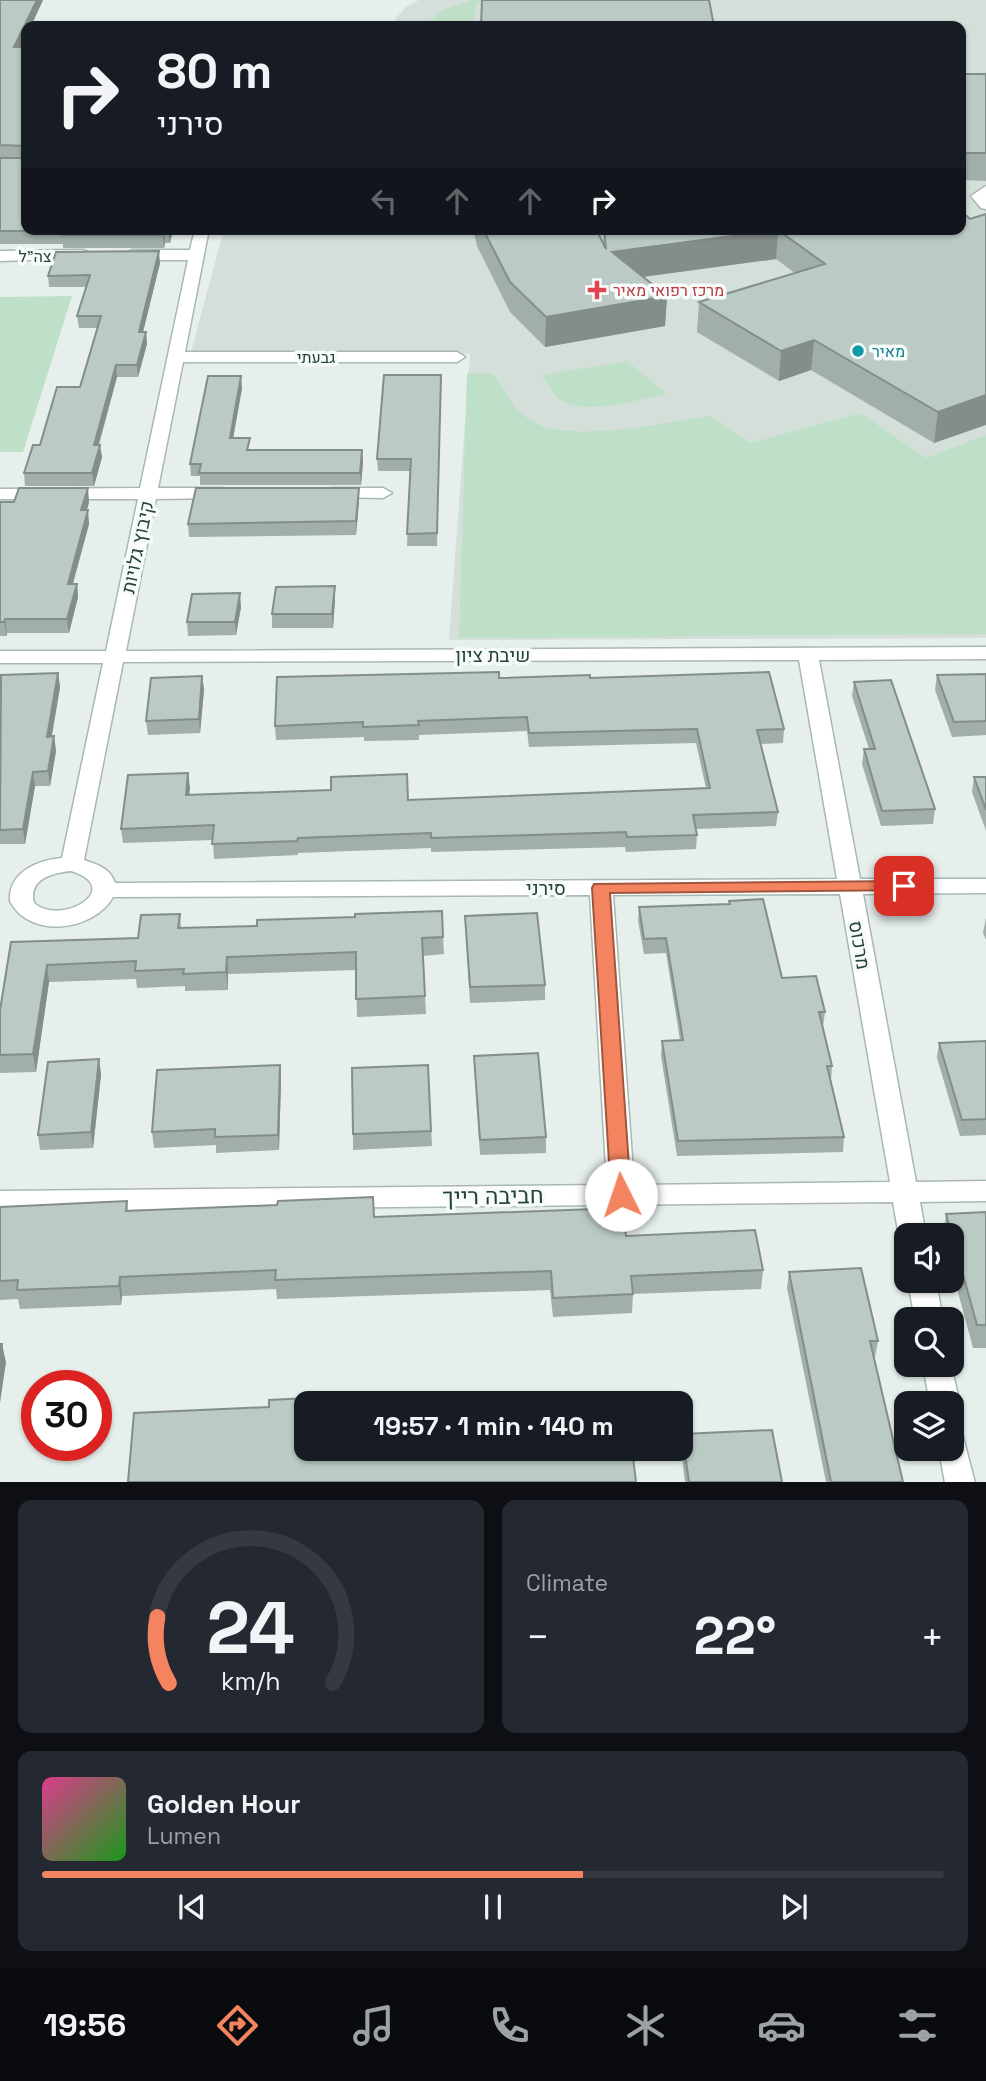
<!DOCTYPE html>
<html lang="en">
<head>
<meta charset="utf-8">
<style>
	:root { --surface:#171b24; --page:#242831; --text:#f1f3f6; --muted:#9ea1a6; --line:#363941; --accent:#f4845f }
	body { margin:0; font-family:"Space Grotesk",Heebo,sans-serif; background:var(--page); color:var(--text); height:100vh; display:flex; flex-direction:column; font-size:26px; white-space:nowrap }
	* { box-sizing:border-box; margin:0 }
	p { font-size:23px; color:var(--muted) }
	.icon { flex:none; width:38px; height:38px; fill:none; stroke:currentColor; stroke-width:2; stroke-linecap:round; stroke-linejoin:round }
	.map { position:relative; height:1482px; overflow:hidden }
	.details { display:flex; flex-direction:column; gap:18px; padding:18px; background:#0d0f14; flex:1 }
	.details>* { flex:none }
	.hud { position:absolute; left:21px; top:21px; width:945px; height:214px; border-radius:14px; box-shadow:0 2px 5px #0004; background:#171b24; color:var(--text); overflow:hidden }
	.fabs { position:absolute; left:894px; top:1223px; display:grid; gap:14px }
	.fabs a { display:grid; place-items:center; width:70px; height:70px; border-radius:14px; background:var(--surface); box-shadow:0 2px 5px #0004; font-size:35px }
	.speed { position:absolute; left:21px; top:1370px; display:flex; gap:14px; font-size:35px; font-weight:700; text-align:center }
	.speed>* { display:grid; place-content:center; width:91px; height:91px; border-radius:50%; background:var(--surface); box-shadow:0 2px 5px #0004; line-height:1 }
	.speed .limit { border:10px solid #d22; background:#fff; color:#111 }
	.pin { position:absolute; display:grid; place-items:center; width:60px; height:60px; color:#fff; margin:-30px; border-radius:14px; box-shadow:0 4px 10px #0006 }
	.me { position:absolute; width:77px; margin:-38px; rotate:356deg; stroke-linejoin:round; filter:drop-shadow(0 0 5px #0008) }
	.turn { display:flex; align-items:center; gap:24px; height:147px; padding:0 21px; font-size:32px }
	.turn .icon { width:91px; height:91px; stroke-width:2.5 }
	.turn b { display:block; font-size:49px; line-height:60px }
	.lanes { display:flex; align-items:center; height:66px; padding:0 21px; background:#0003; justify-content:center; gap:35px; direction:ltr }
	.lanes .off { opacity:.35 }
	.big { font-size:52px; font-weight:800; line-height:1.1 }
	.details .card { flex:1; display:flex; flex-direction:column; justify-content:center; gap:10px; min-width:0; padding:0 24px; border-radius:14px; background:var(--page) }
	.details .dial { align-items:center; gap:0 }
	.dial svg { height:182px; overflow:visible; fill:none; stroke:var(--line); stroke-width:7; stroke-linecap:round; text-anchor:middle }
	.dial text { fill:var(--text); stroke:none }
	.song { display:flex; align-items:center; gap:21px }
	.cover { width:84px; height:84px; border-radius:10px; background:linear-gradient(135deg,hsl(330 70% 55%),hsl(120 70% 35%)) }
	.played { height:7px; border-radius:4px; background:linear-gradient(90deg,var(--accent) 60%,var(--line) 60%) }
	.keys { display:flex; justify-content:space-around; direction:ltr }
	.heat { display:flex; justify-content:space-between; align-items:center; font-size:38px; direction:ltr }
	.details .tiles { flex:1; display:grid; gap:18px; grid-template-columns:1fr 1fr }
	.card:last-child { grid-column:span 2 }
	.trip { position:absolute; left:294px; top:1391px; width:399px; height:70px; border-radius:14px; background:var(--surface); box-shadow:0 2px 5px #0004; font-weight:800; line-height:70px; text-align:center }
	.dock { display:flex; height:112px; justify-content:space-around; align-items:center; background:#090b0e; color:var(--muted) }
	.dock .icon { width:49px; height:49px }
	.dock .active { color:var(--accent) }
	.dock b { font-size:32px; color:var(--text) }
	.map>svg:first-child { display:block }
</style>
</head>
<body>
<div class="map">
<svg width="986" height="1483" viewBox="0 0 986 1483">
	<rect width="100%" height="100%" fill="#e6efeb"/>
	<path fill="#d4dfda" d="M 419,0 L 986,0 L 986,638 L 449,640 L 470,354 L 191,352 L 224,229 L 961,229 L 961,26 L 394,26 L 396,18 L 406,7 Z"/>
	<path fill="#bfe0c8" d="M 472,0 L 555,0 L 556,1 L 477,2 L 473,26 L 426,26 L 440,11 Z
		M 72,296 L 23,452 L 0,452 L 0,297 Z
		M 627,361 L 667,394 C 639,399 583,418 558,398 C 552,393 547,382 542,375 Z
		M 467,373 L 493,373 C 504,390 513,409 530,420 C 567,445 666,422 711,416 L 750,443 L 860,413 L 926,458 L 986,435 L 986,634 L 459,638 Z"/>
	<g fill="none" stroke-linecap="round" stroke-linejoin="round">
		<defs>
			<path id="street" d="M 986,186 L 986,209 L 981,208 L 971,196 Z
				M 195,229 L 209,229 L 185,352 L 457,352 L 465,357 L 457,362 L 183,362 L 158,488 L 223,488 L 232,493 L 223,498 L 156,499 L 126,651 L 986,647 L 986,659 L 819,660 L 860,879 L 986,879 L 986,893 L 863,894 L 916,1182 L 986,1181 L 986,1201 L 920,1202 L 926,1236 L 906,1236 L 906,1244 L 899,1236 L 893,1202 L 0,1211 L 0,1191 L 607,1185 L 590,895 L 113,897 C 93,932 29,939 10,901 C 8,872 38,860 62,858 L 103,663 L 0,663 L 0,651 L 106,651 L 138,499 L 0,499 L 0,489 L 140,488 L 188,260 L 132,260 L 124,255 L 132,250 L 190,250 ZM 799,660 L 837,879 L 115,883 C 110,868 98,865 84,860 L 123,662 ZM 71,871 C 126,888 61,927 34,903 C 28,879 52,873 71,871 ZM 840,894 L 890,1182 L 634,1185 L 613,895 Z
				M 83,250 L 88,252 L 91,255 L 88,258 L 0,261 L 0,251 Z
				M 332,488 L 383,488 L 392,493 L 383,498 L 326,497 L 323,493 L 326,489 Z
				M 908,1281 L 936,1281 L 943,1320 L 915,1320 Z
				M 923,1365 L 951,1365 L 960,1404 L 955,1412 L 952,1414 L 952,1404 L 930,1404 Z
				M 952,1430 L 962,1433 L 975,1483 L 945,1483 L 939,1449 L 952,1449 Z"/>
		</defs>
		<use href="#street" stroke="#a8b8b2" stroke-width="3"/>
		<use href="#street" fill="#fff" fill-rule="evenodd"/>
	</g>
	<path fill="#a1aea9" d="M 0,0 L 43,0 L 21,47 L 26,47 L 26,229 L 173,229 L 170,243 L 165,243 L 164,248 L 63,248 L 63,244 L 0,244 L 0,158 L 25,158 L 0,157 Z
		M 961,74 L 986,74 L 986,181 L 961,180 Z
		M 970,219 L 934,443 L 811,370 L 779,381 L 697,332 L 699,302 L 795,273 L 776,259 L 643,277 L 667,296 L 665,326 L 545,347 L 510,312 L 477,246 L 473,229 L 596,229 L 603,243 L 604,229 L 961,229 Z
		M 160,263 L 143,332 L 146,332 L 147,344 L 138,377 L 117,377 L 99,445 L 102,457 L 94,486 L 25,486 L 24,473 L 40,445 L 80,387 L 97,328 L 79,328 L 77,316 L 86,287 L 49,287 L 48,276 Z
		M 441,375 L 437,546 L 407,546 L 410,471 L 378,471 L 377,459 Z
		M 242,388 L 233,438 L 250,450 L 362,450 L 363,462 L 361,485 L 200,485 L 200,476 L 191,476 L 190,464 Z
		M 359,488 L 359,501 L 356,535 L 189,537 L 188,524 Z
		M 0,502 L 89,502 L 87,510 L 89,524 L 73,584 L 77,584 L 78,597 L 69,633 L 7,633 L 7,636 L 0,636 Z
		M 335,600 L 333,628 L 272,628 L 272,614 Z
		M 241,607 L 236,635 L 188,636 L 187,622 Z
		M 58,673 L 60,687 L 52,736 L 54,736 L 56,751 L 50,786 L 35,786 L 25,844 L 0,844 L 0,678 Z
		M 986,674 L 986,735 L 952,737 L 935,690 L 937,675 Z
		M 202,676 L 204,690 L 200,733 L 148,735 L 146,721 Z
		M 499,678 L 590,678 L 784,729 L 783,743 L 760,744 L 778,812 L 776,826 L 696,829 L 697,835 L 696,849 L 626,852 L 625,847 L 431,852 L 431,848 L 298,853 L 298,855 L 214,859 L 213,840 L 123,843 L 121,829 L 190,787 L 189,795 L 408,800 L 706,788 L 696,743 L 529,747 L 527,731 L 419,735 L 419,740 L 364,741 L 364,737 L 276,740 L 275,726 Z
		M 854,682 L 935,809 L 933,824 L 881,826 L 862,764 L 864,749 L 869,749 L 852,696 Z
		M 974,777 L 986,777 L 986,831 L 972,792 Z
		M 729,901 L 782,978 L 825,1012 L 823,1027 L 832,1066 L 831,1080 L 844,1137 L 843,1152 L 677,1156 L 661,1056 L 662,1041 L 680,1040 L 666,953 L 644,954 L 638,921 L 639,907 L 729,904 Z
		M 180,914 L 181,928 L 443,937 L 444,954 L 423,956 L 426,1014 L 357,1017 L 356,970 L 228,974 L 228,990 L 185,991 L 185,986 L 137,988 L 136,979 L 49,982 L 36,1072 L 0,1073 L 0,1010 L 11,942 L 138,938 Z
		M 465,916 L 545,985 L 545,1000 L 470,1003 Z
		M 986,918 L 986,940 L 983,933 Z
		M 986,1041 L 986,1135 L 960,1136 L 937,1058 L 939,1043 Z
		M 474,1056 L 546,1137 L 546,1153 L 480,1155 Z
		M 99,1059 L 101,1075 L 93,1148 L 40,1150 L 38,1135 Z
		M 280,1065 L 281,1080 L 279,1150 L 216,1153 L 216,1145 L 154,1148 L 152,1132 Z
		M 428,1065 L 432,1146 L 353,1150 L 353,1134 Z
		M 127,1201 L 128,1211 L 374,1217 L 626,1236 L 763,1270 L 761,1289 L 633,1294 L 632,1313 L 553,1317 L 550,1290 L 277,1299 L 276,1289 L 122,1296 L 121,1305 L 20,1309 L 18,1299 L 0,1300 L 0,1207 Z
		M 986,1212 L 986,1348 L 973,1348 L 952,1270 L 952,1236 L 943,1236 L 946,1214 Z
		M 789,1272 L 878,1341 L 875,1357 L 874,1357 L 903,1482 L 826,1482 L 787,1288 Z
		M 682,1434 L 782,1482 L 685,1482 L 681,1450 Z"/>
	<path fill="#838d89" d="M 37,0 L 43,0 L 31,26 L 26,26 L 26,36 L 16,59 L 14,47 Z
		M 169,229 L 173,229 L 170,243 L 168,230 Z
		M 164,230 L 165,243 L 164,248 L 163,235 Z
		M 778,230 L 776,259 L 612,281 L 612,252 Z
		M 159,251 L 160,263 L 140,344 L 139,332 Z
		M 667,296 L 665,326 L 545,347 L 546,317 Z
		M 146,332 L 147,344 L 138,377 L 137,365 Z
		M 814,340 L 811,370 L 779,381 L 781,351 Z
		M 116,365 L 117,377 L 95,457 L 94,445 Z
		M 241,376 L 242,388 L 231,450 L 230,438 Z
		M 986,395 L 986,425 L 934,443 L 938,412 Z
		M 100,445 L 102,457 L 94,486 L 92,473 Z
		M 362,450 L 363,462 L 361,485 L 360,473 Z
		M 88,488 L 89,502 L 83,524 L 81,510 Z
		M 359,488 L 359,501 L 356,535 L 356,521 Z
		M 88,510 L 89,524 L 69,597 L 68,584 Z
		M 77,584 L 78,597 L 69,633 L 67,619 Z
		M 335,586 L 335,600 L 333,628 L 332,614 Z
		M 240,593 L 241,607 L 236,635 L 235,622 Z
		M 5,619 L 7,633 L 7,636 L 4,622 Z
		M 58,673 L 60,687 L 49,751 L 47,737 Z
		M 202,676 L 204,690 L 200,733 L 199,719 Z
		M 54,736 L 56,751 L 50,786 L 48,771 Z
		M 33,772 L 35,786 L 25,844 L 23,829 Z
		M 188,773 L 190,787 L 188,810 L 186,795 Z
		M 227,957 L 228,974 L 228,990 L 226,972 Z
		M 47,965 L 49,982 L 36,1072 L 33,1054 Z
		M 99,1059 L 101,1075 L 93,1148 L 91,1132 Z
		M 280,1065 L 281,1080 L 279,1150 L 278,1135 Z
		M 120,1277 L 122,1296 L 121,1305 L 119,1286 Z
		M 2,1344 L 6,1362 L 0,1403 L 0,1360 Z"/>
	<path fill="#bbcac4" stroke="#838d89" stroke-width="2" d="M 0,0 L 37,0 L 14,47 L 26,47 L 26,146 L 0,145 Z
		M 482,0 L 709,0 L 714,26 L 481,26 Z
		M 961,74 L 986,74 L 986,153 L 961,153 Z
		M 26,157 L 26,229 L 169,229 L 168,230 L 164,230 L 163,235 L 62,235 L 63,231 L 0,231 L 0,158 L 24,158 Z
		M 961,211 L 970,219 L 986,214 L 986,395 L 938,412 L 814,340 L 781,351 L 699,302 L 825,264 L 778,230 L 612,252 L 667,296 L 546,317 L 510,282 L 483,229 L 596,229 L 606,249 L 604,229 L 961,229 Z
		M 159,251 L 139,332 L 146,332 L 137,365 L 116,365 L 94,445 L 100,445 L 92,473 L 24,473 L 33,445 L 40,445 L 57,387 L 80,387 L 101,316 L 77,316 L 90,275 L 48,276 L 56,252 Z
		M 384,375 L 441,375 L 437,533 L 407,534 L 411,459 L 377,459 Z
		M 208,376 L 241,376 L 230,438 L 250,438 L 247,450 L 362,450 L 360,473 L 199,473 L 201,464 L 190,464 Z
		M 19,488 L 88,488 L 81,510 L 88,510 L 68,584 L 77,584 L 67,619 L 5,619 L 4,622 L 0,622 L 0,502 L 14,502 Z
		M 196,488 L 359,488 L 356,521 L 188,524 Z
		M 335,586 L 332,614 L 272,614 L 276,587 Z
		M 240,593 L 235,622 L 187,622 L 192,594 Z
		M 499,672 L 499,678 L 590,675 L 590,678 L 769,672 L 784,729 L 757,730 L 778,812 L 693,815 L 697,835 L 627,837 L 626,832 L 431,838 L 431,833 L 298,838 L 297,841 L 212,844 L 214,825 L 121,829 L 128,775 L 188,773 L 186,795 L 331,790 L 331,777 L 407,774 L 408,800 L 710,788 L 697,729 L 529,733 L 527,717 L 418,721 L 419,725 L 363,727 L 363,722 L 275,726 L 277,677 Z
		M 58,673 L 47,737 L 54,736 L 48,771 L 33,772 L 23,829 L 0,830 L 1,675 Z
		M 986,674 L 986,721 L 954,722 L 937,675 Z
		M 202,676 L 199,719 L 146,721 L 151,678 Z
		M 891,680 L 935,809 L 882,811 L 864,749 L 875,749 L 854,682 Z
		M 974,777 L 986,777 L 986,810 Z
		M 763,899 L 782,978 L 816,976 L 825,1012 L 819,1012 L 832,1066 L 827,1066 L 844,1137 L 678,1141 L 662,1041 L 683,1040 L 666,938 L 644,939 L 639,907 L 730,904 L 729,901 Z
		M 442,911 L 443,937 L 422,938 L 425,996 L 356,999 L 356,952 L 227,957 L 226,972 L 183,974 L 184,969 L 135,971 L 136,961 L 47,965 L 33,1054 L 0,1055 L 0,1010 L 11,942 L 138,938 L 141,915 L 180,914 L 178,928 L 257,926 L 257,920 L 355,917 L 355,914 Z
		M 537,913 L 545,985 L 470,987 L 465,916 Z
		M 986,1041 L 986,1119 L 962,1120 L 939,1043 Z
		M 538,1053 L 546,1137 L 480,1140 L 474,1056 Z
		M 99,1059 L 91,1132 L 38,1135 L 48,1062 Z
		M 280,1065 L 278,1135 L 215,1137 L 215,1129 L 152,1132 L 157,1070 Z
		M 428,1065 L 431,1131 L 353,1134 L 352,1068 Z
		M 373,1197 L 374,1217 L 622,1208 L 626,1236 L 755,1230 L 763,1270 L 631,1276 L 633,1294 L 553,1298 L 551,1271 L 275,1280 L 276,1270 L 120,1277 L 119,1286 L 17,1290 L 18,1280 L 0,1281 L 0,1207 L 127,1201 L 126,1211 L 277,1205 L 278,1201 Z
		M 986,1212 L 986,1325 L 977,1325 L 946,1214 Z
		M 861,1268 L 878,1341 L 870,1341 L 903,1482 L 831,1482 L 789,1272 Z
		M 0,1344 L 2,1344 L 0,1360 Z
		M 625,1394 L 626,1404 L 553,1404 L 553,1398 Z
		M 368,1395 L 368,1404 L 306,1404 L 306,1449 L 632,1449 L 636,1482 L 128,1482 L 134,1413 L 269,1407 L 269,1400 Z
		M 772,1430 L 782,1482 L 689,1482 L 682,1434 Z"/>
	<path fill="#f4845f" stroke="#9f563e" stroke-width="2" d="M 904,881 L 911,882 L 913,886 L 911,890 L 610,893 L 631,1195 L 628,1200 L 621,1202 L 614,1200 L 611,1195 L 592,888 L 594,884 Z"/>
	<path fill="#e0444e" stroke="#f7fbf9" stroke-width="2.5" d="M593.5 279.5h7v7h7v7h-7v7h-7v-7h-7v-7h7z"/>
	<circle fill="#0f9aa8" stroke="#f7fbf9" stroke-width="2.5" cx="858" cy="351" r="7"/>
	<g text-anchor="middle" stroke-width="7" stroke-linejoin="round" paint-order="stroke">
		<g font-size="16" fill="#24423a" stroke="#f7fbf9">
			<text x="35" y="262">צה"ל</text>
			<text x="316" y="363">גבעתי</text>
		</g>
		<g font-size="16" fill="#be3a42" stroke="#f7fbf9" text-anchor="start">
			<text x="613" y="296">מרכז רפואי מאיר</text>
		</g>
		<g font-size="16" fill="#0d838f" stroke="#f7fbf9" text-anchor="start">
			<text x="872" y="357">מאיר</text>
		</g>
		<g font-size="19" fill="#24423a" stroke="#f7fbf9">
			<text transform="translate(137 547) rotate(-78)" y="7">קיבוץ גלויות</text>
			<text x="493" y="662">שיבת ציון</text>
			<text x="546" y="895">סירני</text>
			<text transform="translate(860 945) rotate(80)" y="7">מרכוס</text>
		</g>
		<g font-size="23" fill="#24423a" stroke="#f7fbf9">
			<text transform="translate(493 1196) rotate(-1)" y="8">חביבה רייך</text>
		</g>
	</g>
</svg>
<div class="fabs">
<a><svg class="icon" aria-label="sound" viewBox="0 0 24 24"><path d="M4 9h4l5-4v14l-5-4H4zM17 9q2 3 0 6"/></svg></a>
<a><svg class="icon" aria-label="search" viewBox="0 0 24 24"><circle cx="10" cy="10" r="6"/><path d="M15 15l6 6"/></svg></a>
<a><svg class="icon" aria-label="layers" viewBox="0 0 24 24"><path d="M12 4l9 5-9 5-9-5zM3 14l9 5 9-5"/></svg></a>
</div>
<div class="speed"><div class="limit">30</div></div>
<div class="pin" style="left:904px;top:886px;background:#d93025"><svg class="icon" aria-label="arrive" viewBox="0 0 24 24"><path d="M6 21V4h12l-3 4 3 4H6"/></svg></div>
<svg class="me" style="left:621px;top:1195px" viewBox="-20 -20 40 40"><circle r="19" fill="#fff"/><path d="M0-13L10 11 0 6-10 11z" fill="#f4845f"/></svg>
<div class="trip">19:57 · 1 min · 140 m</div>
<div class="hud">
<div class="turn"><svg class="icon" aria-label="right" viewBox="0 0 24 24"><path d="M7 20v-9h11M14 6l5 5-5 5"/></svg><div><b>80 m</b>סירני</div></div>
<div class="lanes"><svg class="icon off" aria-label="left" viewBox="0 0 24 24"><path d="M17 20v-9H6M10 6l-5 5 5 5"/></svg><svg class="icon off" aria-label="ahead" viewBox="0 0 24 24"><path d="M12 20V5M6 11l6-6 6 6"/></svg><svg class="icon off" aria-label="ahead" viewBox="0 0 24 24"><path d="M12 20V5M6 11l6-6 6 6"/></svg><svg class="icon" aria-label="right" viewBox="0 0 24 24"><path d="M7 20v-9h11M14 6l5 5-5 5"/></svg></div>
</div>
</div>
<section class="details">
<div class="tiles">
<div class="card dial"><svg viewBox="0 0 100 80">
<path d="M14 69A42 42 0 1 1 86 69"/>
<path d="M14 69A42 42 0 0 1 9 40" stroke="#f4845f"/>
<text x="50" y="56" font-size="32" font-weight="700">24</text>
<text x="50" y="72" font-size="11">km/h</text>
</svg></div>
<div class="card"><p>Climate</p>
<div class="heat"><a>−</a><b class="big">22°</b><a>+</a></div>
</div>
<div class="card">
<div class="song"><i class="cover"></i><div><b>Golden Hour</b><p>Lumen</p></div></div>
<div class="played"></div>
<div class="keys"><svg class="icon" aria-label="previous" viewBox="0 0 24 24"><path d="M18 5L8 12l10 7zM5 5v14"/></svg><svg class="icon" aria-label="pause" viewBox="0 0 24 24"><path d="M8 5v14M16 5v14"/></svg><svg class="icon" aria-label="next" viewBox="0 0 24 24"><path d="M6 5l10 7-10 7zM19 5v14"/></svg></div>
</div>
</div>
</section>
<nav class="dock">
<b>19:56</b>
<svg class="icon active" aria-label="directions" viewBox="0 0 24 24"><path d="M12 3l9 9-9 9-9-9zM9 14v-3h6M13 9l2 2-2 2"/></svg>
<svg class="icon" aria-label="music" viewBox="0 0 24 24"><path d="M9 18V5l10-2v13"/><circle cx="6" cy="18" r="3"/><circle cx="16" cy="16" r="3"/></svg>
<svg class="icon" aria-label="phone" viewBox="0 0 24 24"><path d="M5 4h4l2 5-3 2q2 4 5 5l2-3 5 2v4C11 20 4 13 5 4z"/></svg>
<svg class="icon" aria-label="climate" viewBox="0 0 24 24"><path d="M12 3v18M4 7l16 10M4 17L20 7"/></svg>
<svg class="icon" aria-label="car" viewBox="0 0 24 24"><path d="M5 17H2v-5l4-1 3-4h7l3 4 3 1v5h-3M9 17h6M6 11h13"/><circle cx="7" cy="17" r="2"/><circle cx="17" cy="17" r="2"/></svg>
<svg class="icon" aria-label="filters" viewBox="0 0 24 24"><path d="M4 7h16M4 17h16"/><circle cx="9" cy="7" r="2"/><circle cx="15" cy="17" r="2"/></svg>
</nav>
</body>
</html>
